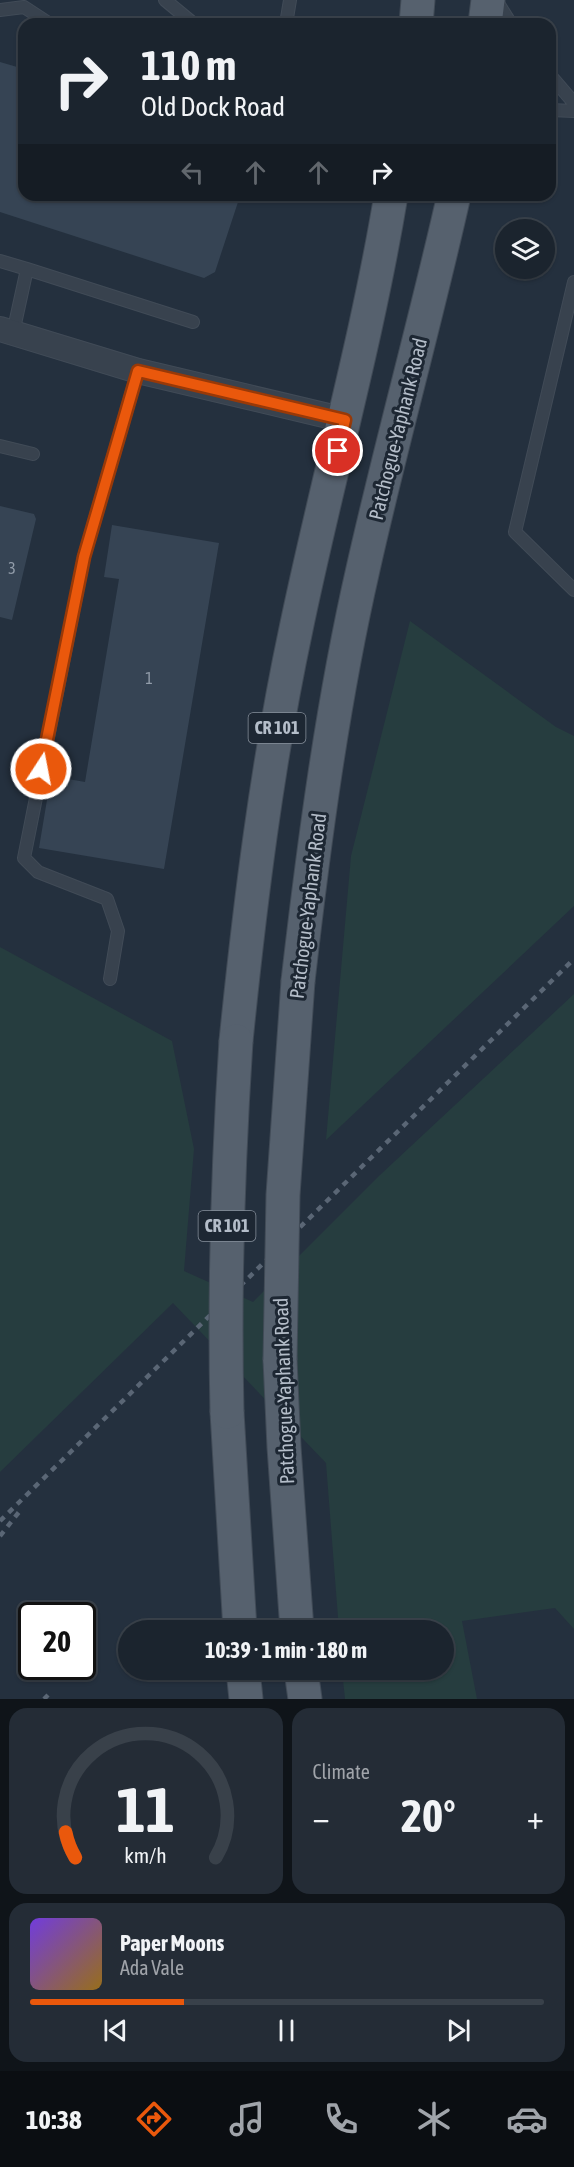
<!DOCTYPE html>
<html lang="en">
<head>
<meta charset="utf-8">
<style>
	:root { --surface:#1b242e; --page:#242c36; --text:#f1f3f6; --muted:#a0a4aa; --line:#39414a; --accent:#ea580c }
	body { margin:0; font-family:"Asap Condensed",sans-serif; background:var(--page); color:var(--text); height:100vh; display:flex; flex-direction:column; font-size:22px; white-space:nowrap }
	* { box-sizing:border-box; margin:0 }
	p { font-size:20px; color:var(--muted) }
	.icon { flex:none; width:33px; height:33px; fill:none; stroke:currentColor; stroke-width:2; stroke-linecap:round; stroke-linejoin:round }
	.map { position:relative; height:1699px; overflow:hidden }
	.side { display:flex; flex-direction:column; gap:9px; padding:9px; background:#0f1419; flex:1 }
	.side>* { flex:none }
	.hud { position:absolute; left:18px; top:18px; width:538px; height:183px; border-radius:18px; box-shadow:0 2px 4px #0004,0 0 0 2px var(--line); background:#1b242e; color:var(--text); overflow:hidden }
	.fabs { position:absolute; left:495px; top:219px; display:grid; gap:12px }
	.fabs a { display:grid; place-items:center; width:60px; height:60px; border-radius:50%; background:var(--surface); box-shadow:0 2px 4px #0004,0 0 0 2px var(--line); font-size:30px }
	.speed { position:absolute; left:18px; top:1602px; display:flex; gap:12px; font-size:30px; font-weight:700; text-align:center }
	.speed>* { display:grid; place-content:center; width:78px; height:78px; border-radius:50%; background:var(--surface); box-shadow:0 2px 4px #0004,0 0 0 2px var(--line); line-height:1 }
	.speed .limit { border:3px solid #111; border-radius:9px; background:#fff; color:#111 }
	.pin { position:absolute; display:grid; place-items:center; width:51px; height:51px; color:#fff; margin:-26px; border:3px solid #fff; border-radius:50%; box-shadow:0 2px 6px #0007 }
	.me { position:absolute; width:66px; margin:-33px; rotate:11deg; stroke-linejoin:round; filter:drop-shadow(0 0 4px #0008) }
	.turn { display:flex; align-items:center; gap:21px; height:126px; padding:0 24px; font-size:27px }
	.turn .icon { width:78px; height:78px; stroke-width:2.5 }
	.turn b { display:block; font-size:42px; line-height:51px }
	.lanes { display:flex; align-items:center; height:57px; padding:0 24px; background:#0003; justify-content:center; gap:30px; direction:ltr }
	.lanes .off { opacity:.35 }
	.big { font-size:45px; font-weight:700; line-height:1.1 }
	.side .tile { flex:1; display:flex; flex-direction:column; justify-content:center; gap:9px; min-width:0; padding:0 21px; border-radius:18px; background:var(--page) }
	.side .dial { align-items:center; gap:0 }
	.dial svg { height:156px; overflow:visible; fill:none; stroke:var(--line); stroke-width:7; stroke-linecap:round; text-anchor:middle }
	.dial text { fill:var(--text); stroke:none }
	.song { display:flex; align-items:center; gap:18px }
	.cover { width:72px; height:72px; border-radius:9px; background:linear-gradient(135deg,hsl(260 70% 55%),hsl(40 70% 35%)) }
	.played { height:6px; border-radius:3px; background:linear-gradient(90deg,var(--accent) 30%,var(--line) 30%) }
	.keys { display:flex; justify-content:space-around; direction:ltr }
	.heat { display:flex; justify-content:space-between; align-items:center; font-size:33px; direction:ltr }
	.side .tiles { flex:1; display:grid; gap:9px; grid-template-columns:1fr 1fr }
	.tile:last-child { grid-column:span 2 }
	.trip { position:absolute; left:118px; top:1620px; width:336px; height:60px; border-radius:30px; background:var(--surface); box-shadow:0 2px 4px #0004,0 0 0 2px var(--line); font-weight:700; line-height:60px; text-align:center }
	.tab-bar { display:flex; height:96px; justify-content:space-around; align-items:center; background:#0b0e12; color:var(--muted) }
	.tab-bar .icon { width:42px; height:42px }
	.tab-bar .selected { color:var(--accent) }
	.tab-bar b { font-size:27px; color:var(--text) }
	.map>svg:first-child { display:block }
</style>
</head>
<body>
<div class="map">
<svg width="574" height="1699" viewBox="0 0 574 1699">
	<rect width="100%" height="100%" fill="#24303e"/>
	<path fill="#263d3f" d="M 410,621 L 556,727 L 574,736 L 574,906 L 326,1140 L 351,856 Z
		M 0,947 L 172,1041 L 194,1149 L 184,1271 L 253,1302 L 380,1175 L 574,994 L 574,1629 L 555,1608 L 462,1621 L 477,1699 L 345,1699 L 342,1670 L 444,1670 L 444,1630 L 339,1630 L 326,1463 L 173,1303 L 0,1472 Z"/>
	<path fill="#364454" d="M 0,62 L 24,69 L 24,195 L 238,195 L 239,199 L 215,272 L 204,278 L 0,212 Z
		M 0,506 L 34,514 L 36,519 L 12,620 L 0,617 Z
		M 112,525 L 219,543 L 164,869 L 39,848 L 51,776 L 85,782 L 119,579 L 104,577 Z"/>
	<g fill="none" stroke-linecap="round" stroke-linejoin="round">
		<defs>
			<path id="service" d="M 165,0 L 194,24
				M 496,0 L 511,24
				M 0,10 L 24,7 L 50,24
				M 286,24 L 290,0
				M 550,75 L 574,103
				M 550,110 L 574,111
				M 0,261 L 27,269 L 13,333
				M 27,269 L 193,322
				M 574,282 L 515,532 L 574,590
				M 0,446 L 33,454
				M 110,979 L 118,931 L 107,899 L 38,872 L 24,858 L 84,557 L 138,371"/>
			<path id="minor" d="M 0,329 L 138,371 L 345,420"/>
			<path id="primary" d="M 416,24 L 418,0
				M 485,24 L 488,0
				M 298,981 C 314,843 332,705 363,569 C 391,444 426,320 454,195
				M 236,1041 C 250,903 267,765 296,629 C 326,484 367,341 391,195
				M 280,1360 L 284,1447 L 297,1630
				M 227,1412 L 240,1630
				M 243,1670 L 246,1699
				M 301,1670 L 305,1699"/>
		</defs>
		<use href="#service" stroke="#414b57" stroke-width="14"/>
		<use href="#minor" stroke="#414b57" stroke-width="26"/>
		<use href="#primary" stroke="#414b57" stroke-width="35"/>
		<use href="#service" stroke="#38424e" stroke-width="12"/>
		<use href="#minor" stroke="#38424e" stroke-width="24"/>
		<use href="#primary" stroke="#56616e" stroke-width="33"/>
		<path stroke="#5a6675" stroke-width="4.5" stroke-dasharray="6 6" stroke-linecap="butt" d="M 0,1521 L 574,959
			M 0,1536 L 19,1512
			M 44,1699 L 48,1695"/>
		<defs>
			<path id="primary-bridge" d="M 280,1360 L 283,1195 L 298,981
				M 227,1412 C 224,1288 228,1165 236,1041"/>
		</defs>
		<use href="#primary-bridge" stroke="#414b57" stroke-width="35" stroke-linecap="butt"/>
		<use href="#primary-bridge" stroke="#56616e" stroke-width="33"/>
	</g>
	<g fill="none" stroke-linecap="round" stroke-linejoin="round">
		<defs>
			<path id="route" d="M 41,769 L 84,557 L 138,371 L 345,420 L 338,451"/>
		</defs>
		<use href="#route" stroke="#983908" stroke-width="15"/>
		<use href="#route" stroke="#ea580c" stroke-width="10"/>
	</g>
	<g text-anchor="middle" stroke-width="6" stroke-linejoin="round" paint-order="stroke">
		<g font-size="16" fill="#929daa">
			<text x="12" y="574">3</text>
			<text x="149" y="684">1</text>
		</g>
		<g fill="#1d2733" stroke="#87909c" stroke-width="1.5">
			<rect x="248.5" y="713" width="57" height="30" rx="4.5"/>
			<rect x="198.5" y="1211" width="57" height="30" rx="4.5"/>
		</g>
		<g font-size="18" font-weight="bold" fill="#b4bdc9">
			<text x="277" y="734">CR 101</text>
			<text x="227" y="1232">CR 101</text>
		</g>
		<g font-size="20" fill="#b4bdc9" stroke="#1d2733">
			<text transform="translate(398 429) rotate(-76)" y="7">Patchogue-Yaphank Road</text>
			<text transform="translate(308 906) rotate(-83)" y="7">Patchogue-Yaphank Road</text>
			<text transform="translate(284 1391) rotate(-92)" y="7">Patchogue-Yaphank Road</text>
		</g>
	</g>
</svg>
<div class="fabs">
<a><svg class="icon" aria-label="layers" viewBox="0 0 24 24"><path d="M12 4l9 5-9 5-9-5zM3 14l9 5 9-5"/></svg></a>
</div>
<div class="speed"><div class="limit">20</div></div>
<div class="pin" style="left:338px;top:451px;background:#d93025"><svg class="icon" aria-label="arrive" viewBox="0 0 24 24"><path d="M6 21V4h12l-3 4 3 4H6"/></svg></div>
<svg class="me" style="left:41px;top:769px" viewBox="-20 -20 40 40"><circle r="17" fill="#ea580c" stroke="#fff" stroke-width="3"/><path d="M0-11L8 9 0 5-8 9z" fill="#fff"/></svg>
<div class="trip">10:39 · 1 min · 180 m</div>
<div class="hud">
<div class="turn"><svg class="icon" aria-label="right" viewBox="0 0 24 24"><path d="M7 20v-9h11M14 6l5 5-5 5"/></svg><div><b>110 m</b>Old Dock Road</div></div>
<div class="lanes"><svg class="icon off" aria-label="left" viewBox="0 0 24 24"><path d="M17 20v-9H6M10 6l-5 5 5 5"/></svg><svg class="icon off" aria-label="ahead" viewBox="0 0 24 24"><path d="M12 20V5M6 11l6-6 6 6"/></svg><svg class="icon off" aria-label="ahead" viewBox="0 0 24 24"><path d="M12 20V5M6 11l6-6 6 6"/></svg><svg class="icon" aria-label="right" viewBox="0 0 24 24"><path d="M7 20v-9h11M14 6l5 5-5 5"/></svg></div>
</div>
</div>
<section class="side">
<div class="tiles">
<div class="tile dial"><svg viewBox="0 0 100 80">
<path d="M14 69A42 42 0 1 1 86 69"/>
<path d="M14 69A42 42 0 0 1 9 56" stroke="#ea580c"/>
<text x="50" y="56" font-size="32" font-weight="700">11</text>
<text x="50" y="72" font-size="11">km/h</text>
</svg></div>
<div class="tile"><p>Climate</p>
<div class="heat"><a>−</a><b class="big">20°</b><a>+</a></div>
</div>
<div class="tile">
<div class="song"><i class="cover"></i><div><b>Paper Moons</b><p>Ada Vale</p></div></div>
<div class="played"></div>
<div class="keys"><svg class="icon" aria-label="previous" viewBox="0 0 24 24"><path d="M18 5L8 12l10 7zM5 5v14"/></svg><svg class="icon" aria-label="pause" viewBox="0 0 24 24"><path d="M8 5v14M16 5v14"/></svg><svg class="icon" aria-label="next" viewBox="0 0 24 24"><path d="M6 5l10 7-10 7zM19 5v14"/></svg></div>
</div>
</div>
</section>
<nav class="tab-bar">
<b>10:38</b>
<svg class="icon selected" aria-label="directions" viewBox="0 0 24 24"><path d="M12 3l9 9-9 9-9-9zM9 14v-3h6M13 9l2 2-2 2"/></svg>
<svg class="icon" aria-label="music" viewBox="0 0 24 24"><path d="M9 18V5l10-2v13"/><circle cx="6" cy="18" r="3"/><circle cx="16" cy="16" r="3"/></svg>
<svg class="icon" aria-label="phone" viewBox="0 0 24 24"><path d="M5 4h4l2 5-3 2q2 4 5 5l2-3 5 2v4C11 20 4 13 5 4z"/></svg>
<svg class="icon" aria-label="climate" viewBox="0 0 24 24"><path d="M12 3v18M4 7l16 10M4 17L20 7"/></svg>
<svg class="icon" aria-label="car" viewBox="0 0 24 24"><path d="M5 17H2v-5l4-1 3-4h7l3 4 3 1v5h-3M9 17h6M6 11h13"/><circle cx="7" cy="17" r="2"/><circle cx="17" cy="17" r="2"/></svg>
</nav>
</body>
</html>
